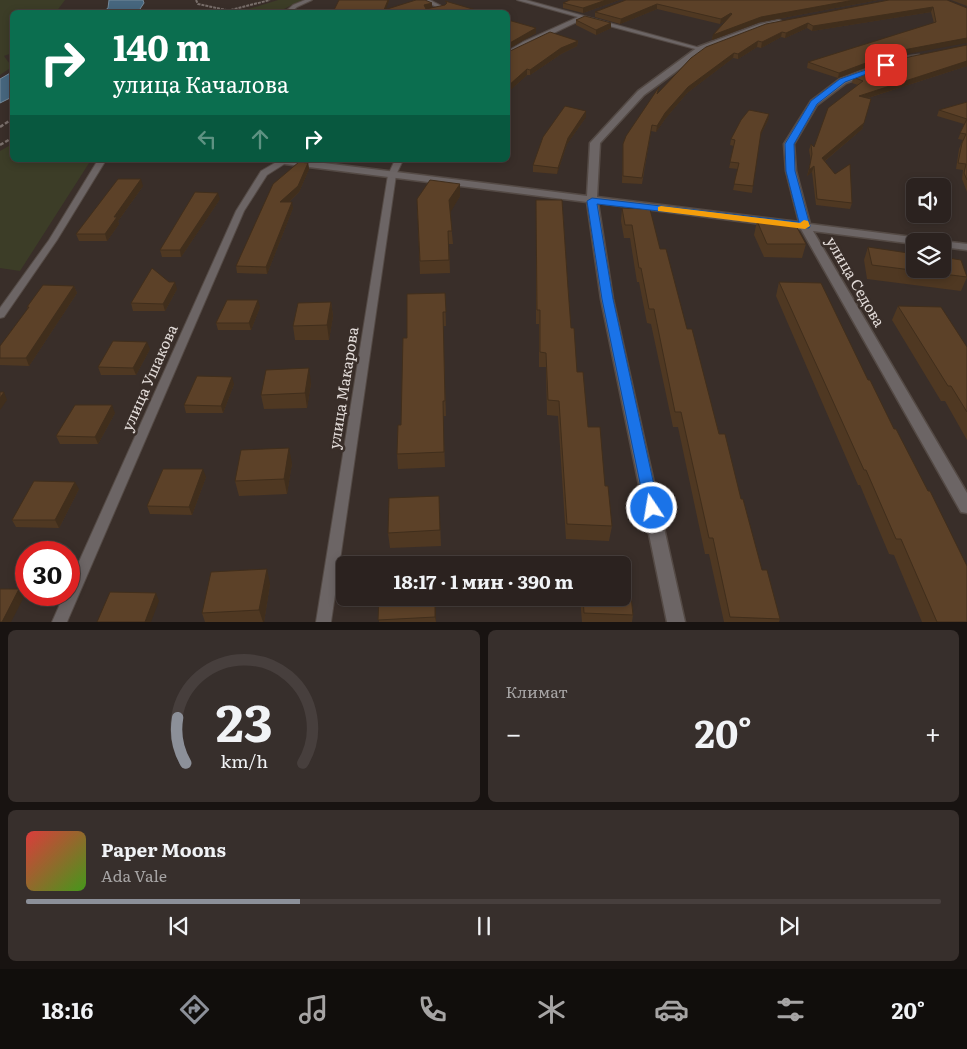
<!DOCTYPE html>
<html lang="ru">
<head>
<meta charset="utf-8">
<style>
	:root { --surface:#2b221f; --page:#372f2c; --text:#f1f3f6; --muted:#a6a4a4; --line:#473f3d; --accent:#8c9099 }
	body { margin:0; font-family:Literata,serif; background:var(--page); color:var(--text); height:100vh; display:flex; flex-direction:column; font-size:19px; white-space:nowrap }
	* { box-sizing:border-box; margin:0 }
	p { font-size:16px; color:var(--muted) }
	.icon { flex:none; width:28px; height:28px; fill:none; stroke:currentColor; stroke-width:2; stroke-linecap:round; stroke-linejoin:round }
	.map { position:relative; height:622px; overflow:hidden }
	.sheet { display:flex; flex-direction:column; gap:8px; padding:8px; background:#181311; flex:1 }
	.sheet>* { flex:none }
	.top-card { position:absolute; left:10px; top:10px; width:500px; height:152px; border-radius:8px; box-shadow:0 2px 8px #0003,0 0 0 1px var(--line); background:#0b6e4f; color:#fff; overflow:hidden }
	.controls { position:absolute; left:906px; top:178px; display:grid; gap:10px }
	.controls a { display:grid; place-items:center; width:45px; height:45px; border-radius:8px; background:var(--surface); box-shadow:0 2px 8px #0003,0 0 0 1px var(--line); font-size:25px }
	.speed { position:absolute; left:15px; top:541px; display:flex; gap:10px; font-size:25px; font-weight:700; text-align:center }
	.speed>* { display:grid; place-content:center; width:65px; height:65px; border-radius:50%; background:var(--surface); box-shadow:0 2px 8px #0003,0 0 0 1px var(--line); line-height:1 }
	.speed .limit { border:8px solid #d22; background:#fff; color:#111 }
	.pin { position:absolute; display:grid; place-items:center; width:42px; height:42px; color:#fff; margin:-21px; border-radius:10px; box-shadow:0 2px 8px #0006 }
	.me { position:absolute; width:55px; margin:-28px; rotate:348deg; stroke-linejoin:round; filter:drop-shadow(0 0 4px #0008) }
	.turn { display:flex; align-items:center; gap:18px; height:105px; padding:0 20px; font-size:22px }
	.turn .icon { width:65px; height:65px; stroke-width:2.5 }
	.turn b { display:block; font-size:35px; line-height:42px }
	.lanes { display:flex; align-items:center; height:48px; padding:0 20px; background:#0003; justify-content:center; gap:25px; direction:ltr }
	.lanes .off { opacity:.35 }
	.big { font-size:38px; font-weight:700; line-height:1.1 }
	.sheet .widget { flex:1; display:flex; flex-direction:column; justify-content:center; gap:8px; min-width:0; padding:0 18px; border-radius:8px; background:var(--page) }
	.sheet .dial { align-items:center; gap:0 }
	.dial svg { height:130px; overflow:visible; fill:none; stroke:var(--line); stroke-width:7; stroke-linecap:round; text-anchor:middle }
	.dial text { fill:var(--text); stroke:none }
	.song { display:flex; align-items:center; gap:15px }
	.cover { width:60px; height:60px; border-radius:8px; background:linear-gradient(135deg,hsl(0 70% 55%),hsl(100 70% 35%)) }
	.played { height:5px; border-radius:2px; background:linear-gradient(90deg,var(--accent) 30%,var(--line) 30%) }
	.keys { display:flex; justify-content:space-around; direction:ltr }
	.heat { display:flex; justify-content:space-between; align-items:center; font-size:28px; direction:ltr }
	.sheet .tiles { flex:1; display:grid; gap:8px; grid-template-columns:1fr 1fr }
	.widget:last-child { grid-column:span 2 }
	.trip { position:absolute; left:336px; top:556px; width:295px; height:50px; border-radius:8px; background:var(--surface); box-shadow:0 2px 8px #0003,0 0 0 1px var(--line); font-weight:700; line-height:50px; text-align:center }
	.dock { display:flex; height:80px; justify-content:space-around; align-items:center; background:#110e0c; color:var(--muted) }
	.dock .icon { width:35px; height:35px }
	.dock .on { color:var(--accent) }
	.dock b { font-size:22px; color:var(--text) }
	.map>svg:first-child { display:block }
</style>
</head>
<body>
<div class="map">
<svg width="967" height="622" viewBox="0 0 967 622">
	<rect width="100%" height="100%" fill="#392e29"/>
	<path fill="#3c3d27" d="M 0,0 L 65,0 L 56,12 L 12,12 L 12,53 L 4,56 L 12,67 L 0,75 Z
		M 278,0 L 302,0 L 278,12 L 239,12 Z
		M 12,144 L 12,160 L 91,160 L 20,271 L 0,268 L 0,151 Z"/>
	<path fill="#46667e" stroke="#758999" d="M 109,0 L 143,0 L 144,3 L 138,12 L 103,12 L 108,8 Z
		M 12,72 L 12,97 L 0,103 L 0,79 Z"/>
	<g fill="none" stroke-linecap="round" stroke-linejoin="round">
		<defs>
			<path id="service" d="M 305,0 L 312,0 L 297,7 L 291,12 L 285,12 L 293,5 Z
				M 423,0 L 430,0 L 445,8 L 440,9 Z
				M 517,0 L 526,0 L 704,49 L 699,50 L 583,19 L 508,55 L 508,51 L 523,42 L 578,17 Z
				M 98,160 L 106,160 L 57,240 L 4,317 L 0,318 L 0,308 L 49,240 Z
				M 280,160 L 289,161 L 267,175 L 244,211 L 67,622 L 52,622 L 64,595 L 69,595 L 69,584 L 236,211 L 261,171 Z
				M 395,160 L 403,160 L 396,175 L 331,622 L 316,622 L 388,175 Z"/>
			<path id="minor" d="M 779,20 L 781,21 L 781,23 L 764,27 L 704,51 L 644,95 L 600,143 L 597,197 L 799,222 L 786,171 L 784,144 L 811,101 L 840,79 L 897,58 L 919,55 L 919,59 L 902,62 L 846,83 L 817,105 L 794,144 L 796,171 L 810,224 L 920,238 L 926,241 L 915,241 L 915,244 L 813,231 L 967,493 L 967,513 L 961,512 L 801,229 L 598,203 L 613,299 L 685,622 L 667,622 L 601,299 L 587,202 L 285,164 L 280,161 L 300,160 L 587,196 L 590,143 L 638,91 L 698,47 L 760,24 Z
				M 940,241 L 942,241 L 967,244 L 967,250 L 942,247 L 942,241 Z"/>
		</defs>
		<use href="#service" stroke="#544a45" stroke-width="2"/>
		<use href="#minor" stroke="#544a45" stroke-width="3"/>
		<path stroke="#796f6b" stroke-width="2" stroke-dasharray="3 1" stroke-linecap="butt" d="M 196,0 L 198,4 L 226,10
			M 223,12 L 270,0"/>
		<path stroke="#796f6b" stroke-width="2.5" stroke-dasharray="4 2" stroke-linecap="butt" d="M 0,127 L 12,119
			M 0,145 L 12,138"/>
		<use href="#service" fill="#6c6565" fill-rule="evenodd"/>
		<use href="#minor" fill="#6c6565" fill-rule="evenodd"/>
	</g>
	<path fill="#4f3822" d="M 570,0 L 619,0 L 583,13 L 563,8 L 563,3 Z
		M 626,0 L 878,0 L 760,22 L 712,40 L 713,35 L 726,20 L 720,24 L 657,9 L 620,24 L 595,17 L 595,12 Z
		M 889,0 L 967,8 L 896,56 L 838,78 L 807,68 L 808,62 L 934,23 L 931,12 L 812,31 L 807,28 L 785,38 L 781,37 L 761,48 L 757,47 L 738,59 L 733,58 L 687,93 L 665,119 L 656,132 L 651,131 L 642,184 L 622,183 L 623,144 L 658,94 L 691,58 Z
		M 951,0 L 967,0 L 967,6 Z
		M 508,20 L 536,28 L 536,33 L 508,49 L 508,52 L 578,41 L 577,46 L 561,54 L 530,75 L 527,75 L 508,92 Z
		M 576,20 L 611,23 L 611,28 L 596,35 L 576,25 Z
		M 967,45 L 967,66 L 868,98 L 871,99 L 862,129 L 825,161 L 852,203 L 850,209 L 816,205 L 812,172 L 807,176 L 811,161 L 809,150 L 811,144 L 814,147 L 858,85 L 852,83 L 853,77 Z
		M 967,102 L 967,192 L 962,179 L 963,170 L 956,169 L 959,149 L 963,140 L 958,139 L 964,124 L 937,116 L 939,110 Z
		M 769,114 L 768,120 L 760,136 L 752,193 L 733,190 L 738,169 L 729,168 L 734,146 L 730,145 L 731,139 Z
		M 586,117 L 567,144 L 557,174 L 533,172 L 533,165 Z
		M 308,163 L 309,169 L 299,192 L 289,202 L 293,208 L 267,274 L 237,273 L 236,266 Z
		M 143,186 L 118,221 L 119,224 L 107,241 L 79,241 L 76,234 Z
		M 460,196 L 450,212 L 453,244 L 449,244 L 450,273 L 420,274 L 417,199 Z
		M 220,199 L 181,257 L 162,257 L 160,250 Z
		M 536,200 L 568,288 L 571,328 L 577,372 L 588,427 L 605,486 L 612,526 L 609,541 L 566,539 L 558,416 L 547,415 L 546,367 L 539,367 L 539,324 L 536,324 Z
		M 622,208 L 660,249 L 687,329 L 762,570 L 780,619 L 779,622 L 724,622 L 709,554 L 705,554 L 678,427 L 673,427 L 651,324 L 647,323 L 639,282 L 637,282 L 630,238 L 624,238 L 621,221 Z
		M 757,221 L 806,244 L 802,258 L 764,257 L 754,235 Z
		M 868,247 L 967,277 L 961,291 L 867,279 L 864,260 Z
		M 779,282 L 967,622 L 922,622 L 894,555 L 889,554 L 860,485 L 858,485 L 776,296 Z
		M 74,286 L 77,293 L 29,366 L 0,365 L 0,346 L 28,309 L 27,307 Z
		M 177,289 L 165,311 L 133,311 L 131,303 Z
		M 445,293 L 446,326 L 443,326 L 446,416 L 443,416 L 445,467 L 398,469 L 397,454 L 401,425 Z
		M 331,302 L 333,316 L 329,340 L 295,340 L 293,326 Z
		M 898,306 L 967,347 L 967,440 L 945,401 L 941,401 L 892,320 Z
		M 260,307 L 251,330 L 218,330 L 216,323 Z
		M 150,349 L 136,375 L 101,375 L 98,367 Z
		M 311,383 L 307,408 L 264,409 L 261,395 Z
		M 234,384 L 223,413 L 186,413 L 184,405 Z
		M 115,413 L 98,444 L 60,444 L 56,436 Z
		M 292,463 L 287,494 L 239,496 L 235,481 Z
		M 206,477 L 192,515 L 150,514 L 147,506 Z
		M 79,489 L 59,528 L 16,527 L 12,520 Z
		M 439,496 L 441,546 L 390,548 L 388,533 Z
		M 270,584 L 264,622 L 205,622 L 202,613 Z
		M 379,598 L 436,598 L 436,622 L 379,622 Z
		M 580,598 L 622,598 L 633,615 L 632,622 L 582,622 Z"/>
	<path fill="#402e1c" d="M 388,0 L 389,0 L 389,1 L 385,12 L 384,10 Z
		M 606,0 L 619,0 L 583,13 L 583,8 Z
		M 854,0 L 878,0 L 760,22 L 712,40 L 713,35 L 761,17 Z
		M 432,3 L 432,7 L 425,10 L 424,5 Z
		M 657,4 L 657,9 L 620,24 L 621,19 Z
		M 933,7 L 931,12 L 812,31 L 813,26 Z
		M 731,13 L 730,18 L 720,24 L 721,19 Z
		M 611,23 L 611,28 L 596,35 L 596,30 Z
		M 808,23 L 807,28 L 785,38 L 786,33 Z
		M 536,28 L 536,33 L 508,49 L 508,44 Z
		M 782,32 L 781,37 L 761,48 L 762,42 Z
		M 967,38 L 967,43 L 896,56 L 838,78 L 839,73 L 898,51 Z
		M 578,41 L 577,46 L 561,54 L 530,75 L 530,70 L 561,48 Z
		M 758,41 L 757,47 L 738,59 L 738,54 Z
		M 734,53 L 733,58 L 687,93 L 665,119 L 656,132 L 657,126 L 665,113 L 688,87 Z
		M 967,61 L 967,66 L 858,101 L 859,96 Z
		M 527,69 L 527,75 L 508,92 L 508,86 Z
		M 586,111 L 586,117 L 567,144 L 557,174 L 558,168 L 568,138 Z
		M 769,114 L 768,120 L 759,138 L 761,132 Z
		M 864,123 L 862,129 L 821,164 L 822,158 Z
		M 308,163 L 309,169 L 299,192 L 282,209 L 280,202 Z
		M 814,166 L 812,172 L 807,176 L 809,170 Z
		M 141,179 L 143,186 L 118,221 L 119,224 L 107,241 L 105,234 L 114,217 Z
		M 460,184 L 460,196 L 450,213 L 449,200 Z
		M 218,193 L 220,199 L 181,257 L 180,250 Z
		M 292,202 L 293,208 L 267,274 L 266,267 Z
		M 175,282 L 177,289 L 165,311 L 163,304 Z
		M 74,286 L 77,293 L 29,366 L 26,358 Z
		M 258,300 L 260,307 L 251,330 L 249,323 Z
		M 331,302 L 333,316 L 329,340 L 327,325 Z
		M 147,342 L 150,349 L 136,375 L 133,368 Z
		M 309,368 L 311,383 L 307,408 L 305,393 Z
		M 232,377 L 234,384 L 223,413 L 221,406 Z
		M 4,392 L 7,400 L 0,410 L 0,398 Z
		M 112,405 L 115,413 L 98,444 L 95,437 Z
		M 289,448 L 292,463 L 287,494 L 284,479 Z
		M 203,469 L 206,477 L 192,515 L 189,507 Z
		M 75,482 L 79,489 L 59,528 L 55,520 Z
		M 267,569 L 270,584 L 264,622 L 263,622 L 259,610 Z
		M 19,589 L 24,597 L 11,622 L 2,622 Z
		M 156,593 L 159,601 L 151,622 L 145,622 Z
		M 435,598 L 436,598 L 436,622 L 435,617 Z"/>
	<path fill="#5c4128" stroke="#402e1c" d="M 339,0 L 388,0 L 384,10 L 416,0 L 425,0 L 432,3 L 424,5 L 426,9 L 445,5 L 447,3 L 445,1 L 483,12 L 333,12 Z
		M 570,0 L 606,0 L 583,8 L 563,3 Z
		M 626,0 L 854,0 L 761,17 L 713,35 L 732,14 L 731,13 L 721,19 L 657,4 L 621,19 L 595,12 Z
		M 889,0 L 947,0 L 967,8 L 967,38 L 898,51 L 839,73 L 808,62 L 936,22 L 933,7 L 813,26 L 808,23 L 786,33 L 782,32 L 762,42 L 758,41 L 738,54 L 734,53 L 688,87 L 665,113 L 657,126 L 652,125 L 642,178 L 623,176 L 623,144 L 626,136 L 659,87 L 657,94 L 691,58 L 706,47 L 766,24 Z
		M 585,16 L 611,23 L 596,30 L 576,20 Z
		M 508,20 L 536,28 L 508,44 Z
		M 550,32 L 578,41 L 561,48 L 530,70 L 527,69 L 508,86 L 508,49 L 508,52 Z
		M 967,45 L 967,61 L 859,96 L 871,99 L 864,123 L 822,158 L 835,174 L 850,164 L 852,203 L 817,199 L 814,166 L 809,170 L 812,154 L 811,144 L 814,147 L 828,108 L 863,81 L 853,77 L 904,58 Z
		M 967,102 L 967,119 L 939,110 Z
		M 565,106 L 586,111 L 568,138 L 558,168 L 533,165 L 543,137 Z
		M 749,110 L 769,114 L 761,132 L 753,186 L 734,184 L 739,163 L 730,162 L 735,140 L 731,139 L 741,120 Z
		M 967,119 L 967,180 L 964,173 L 966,164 L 958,163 L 962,143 L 966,134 L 960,133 Z
		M 299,162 L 308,163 L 298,186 L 280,202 L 292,202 L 266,267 L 236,266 L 273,184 Z
		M 118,179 L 141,179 L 114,217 L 117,217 L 105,234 L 76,234 Z
		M 430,180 L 460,184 L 449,200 L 452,231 L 448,231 L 449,260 L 420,261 L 417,199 Z
		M 195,192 L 218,193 L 180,250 L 160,250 Z
		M 536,200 L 562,200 L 568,288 L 571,328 L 574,328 L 577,372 L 583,372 L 588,427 L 600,427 L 605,486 L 608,486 L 612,526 L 567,524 L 559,401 L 548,400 L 546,353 L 540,352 L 540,310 L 537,310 Z
		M 622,208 L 650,209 L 660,249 L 666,249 L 687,329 L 692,329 L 719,434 L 725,434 L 741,499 L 743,499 L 762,570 L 767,570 L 780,619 L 730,617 L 713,538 L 709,538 L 681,412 L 675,412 L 654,309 L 649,309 L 641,268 L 639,268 L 632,225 L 625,225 Z
		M 757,221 L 794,222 L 806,244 L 767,244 Z
		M 868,247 L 915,254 L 915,269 L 942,269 L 942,257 L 961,260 L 967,277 L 872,265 Z
		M 152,268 L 169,282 L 175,282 L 163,304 L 131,303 Z
		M 779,282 L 821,283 L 868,380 L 870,380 L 894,429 L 896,429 L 928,491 L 930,491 L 967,566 L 967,622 L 937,622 L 901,539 L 896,539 L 866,470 L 864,470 Z
		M 43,285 L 74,286 L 26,358 L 0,358 L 0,346 L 29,307 L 27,307 Z
		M 445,293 L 446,312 L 443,312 L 445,401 L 443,401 L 444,452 L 397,454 L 398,425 L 401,425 L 403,338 L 407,338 L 407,294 Z
		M 227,300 L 258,300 L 249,323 L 216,323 Z
		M 331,302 L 327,325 L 293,326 L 298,303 Z
		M 898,306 L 941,307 L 967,347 L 967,412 L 951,386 L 948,386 Z
		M 113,341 L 147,342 L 133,368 L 98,367 Z
		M 309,368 L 305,393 L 261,395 L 266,370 Z
		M 197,376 L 232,377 L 221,406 L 184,405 Z
		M 0,392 L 4,392 L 0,398 Z
		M 75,405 L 112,405 L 95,437 L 56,436 Z
		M 289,448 L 284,479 L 235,481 L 241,450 Z
		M 163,469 L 203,469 L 189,507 L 147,506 Z
		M 34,481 L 75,482 L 55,520 L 12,520 Z
		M 439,496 L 440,530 L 388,533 L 389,498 Z
		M 622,567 L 628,567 L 633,615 L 584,613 L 583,598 L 622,598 Z
		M 267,569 L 259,610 L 202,613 L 211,572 Z
		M 0,589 L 19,589 L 2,622 L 0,622 Z
		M 110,592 L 156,593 L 145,622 L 97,622 Z
		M 379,598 L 435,598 L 435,617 L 378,620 Z"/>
	<path fill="#1a73e8" stroke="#114b97" d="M 886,63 L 889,65 L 888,66 L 845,82 L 817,104 L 794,144 L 795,171 L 810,226 L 809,228 L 597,204 L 613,299 L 659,508 L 657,512 L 652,514 L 646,512 L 602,299 L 587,201 L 592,198 L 799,222 L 786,171 L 785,144 L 811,101 L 840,79 Z"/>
	<path fill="#f59e0b" d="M 661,206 L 800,223 L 804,220 L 808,221 L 810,226 L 805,229 L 658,211 L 658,207 Z"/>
	<g text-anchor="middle" stroke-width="5" stroke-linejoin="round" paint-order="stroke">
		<g font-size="15" fill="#e3dcd9" stroke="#392e29">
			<text transform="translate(855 282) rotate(60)" y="5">улица Седова</text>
			<text transform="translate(150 378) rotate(-66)" y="5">улица Ушакова</text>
			<text transform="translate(344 388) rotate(-81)" y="5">улица Макарова</text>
		</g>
	</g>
</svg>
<div class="controls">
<a><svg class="icon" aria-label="sound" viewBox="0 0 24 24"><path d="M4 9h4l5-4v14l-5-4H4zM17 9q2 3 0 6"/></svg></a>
<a><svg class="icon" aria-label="layers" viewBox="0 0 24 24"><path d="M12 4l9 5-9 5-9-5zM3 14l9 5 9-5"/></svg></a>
</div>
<div class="speed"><div class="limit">30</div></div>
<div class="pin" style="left:886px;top:65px;background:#d93025"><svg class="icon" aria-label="arrive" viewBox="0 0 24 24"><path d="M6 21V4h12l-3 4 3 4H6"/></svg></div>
<svg class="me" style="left:652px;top:508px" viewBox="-20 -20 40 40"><circle r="17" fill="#1a73e8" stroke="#fff" stroke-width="3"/><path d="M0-11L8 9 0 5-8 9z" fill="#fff"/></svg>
<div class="trip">18:17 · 1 мин · 390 m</div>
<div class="top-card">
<div class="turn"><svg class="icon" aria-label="right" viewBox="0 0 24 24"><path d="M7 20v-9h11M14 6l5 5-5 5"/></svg><div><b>140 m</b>улица Качалова</div></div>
<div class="lanes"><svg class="icon off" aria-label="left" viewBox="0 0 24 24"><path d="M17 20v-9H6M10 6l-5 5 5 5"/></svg><svg class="icon off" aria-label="ahead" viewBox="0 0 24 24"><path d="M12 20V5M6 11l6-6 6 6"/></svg><svg class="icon" aria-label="right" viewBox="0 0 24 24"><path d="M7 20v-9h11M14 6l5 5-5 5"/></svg></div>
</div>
</div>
<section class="sheet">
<div class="tiles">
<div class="widget dial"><svg viewBox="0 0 100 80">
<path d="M14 69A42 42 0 1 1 86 69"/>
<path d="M14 69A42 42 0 0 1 9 41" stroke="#8c9099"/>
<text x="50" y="56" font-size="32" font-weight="700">23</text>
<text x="50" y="72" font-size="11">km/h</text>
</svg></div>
<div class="widget"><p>Климат</p>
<div class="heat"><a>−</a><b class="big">20°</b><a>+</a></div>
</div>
<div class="widget">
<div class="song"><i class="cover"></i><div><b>Paper Moons</b><p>Ada Vale</p></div></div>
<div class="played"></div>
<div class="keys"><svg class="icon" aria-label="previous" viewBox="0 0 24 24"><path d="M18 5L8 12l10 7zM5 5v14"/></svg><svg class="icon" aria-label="pause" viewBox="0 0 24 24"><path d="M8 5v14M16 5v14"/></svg><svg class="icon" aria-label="next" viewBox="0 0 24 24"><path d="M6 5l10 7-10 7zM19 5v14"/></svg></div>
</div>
</div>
</section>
<nav class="dock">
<b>18:16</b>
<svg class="icon on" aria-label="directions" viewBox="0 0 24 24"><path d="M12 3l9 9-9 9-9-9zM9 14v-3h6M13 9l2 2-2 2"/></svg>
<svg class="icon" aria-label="music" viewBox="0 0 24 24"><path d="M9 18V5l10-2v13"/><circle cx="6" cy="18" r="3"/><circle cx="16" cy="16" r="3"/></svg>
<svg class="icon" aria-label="phone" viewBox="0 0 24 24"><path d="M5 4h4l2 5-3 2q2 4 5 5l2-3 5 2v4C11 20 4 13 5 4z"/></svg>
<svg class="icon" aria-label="climate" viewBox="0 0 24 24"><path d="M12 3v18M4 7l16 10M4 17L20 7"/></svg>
<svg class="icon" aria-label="car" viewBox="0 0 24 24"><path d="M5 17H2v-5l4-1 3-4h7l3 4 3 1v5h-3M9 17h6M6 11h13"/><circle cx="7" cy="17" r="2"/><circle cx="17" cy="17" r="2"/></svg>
<svg class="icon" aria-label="filters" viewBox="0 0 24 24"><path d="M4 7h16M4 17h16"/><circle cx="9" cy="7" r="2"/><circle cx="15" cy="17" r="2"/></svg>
<b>20°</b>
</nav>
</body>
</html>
